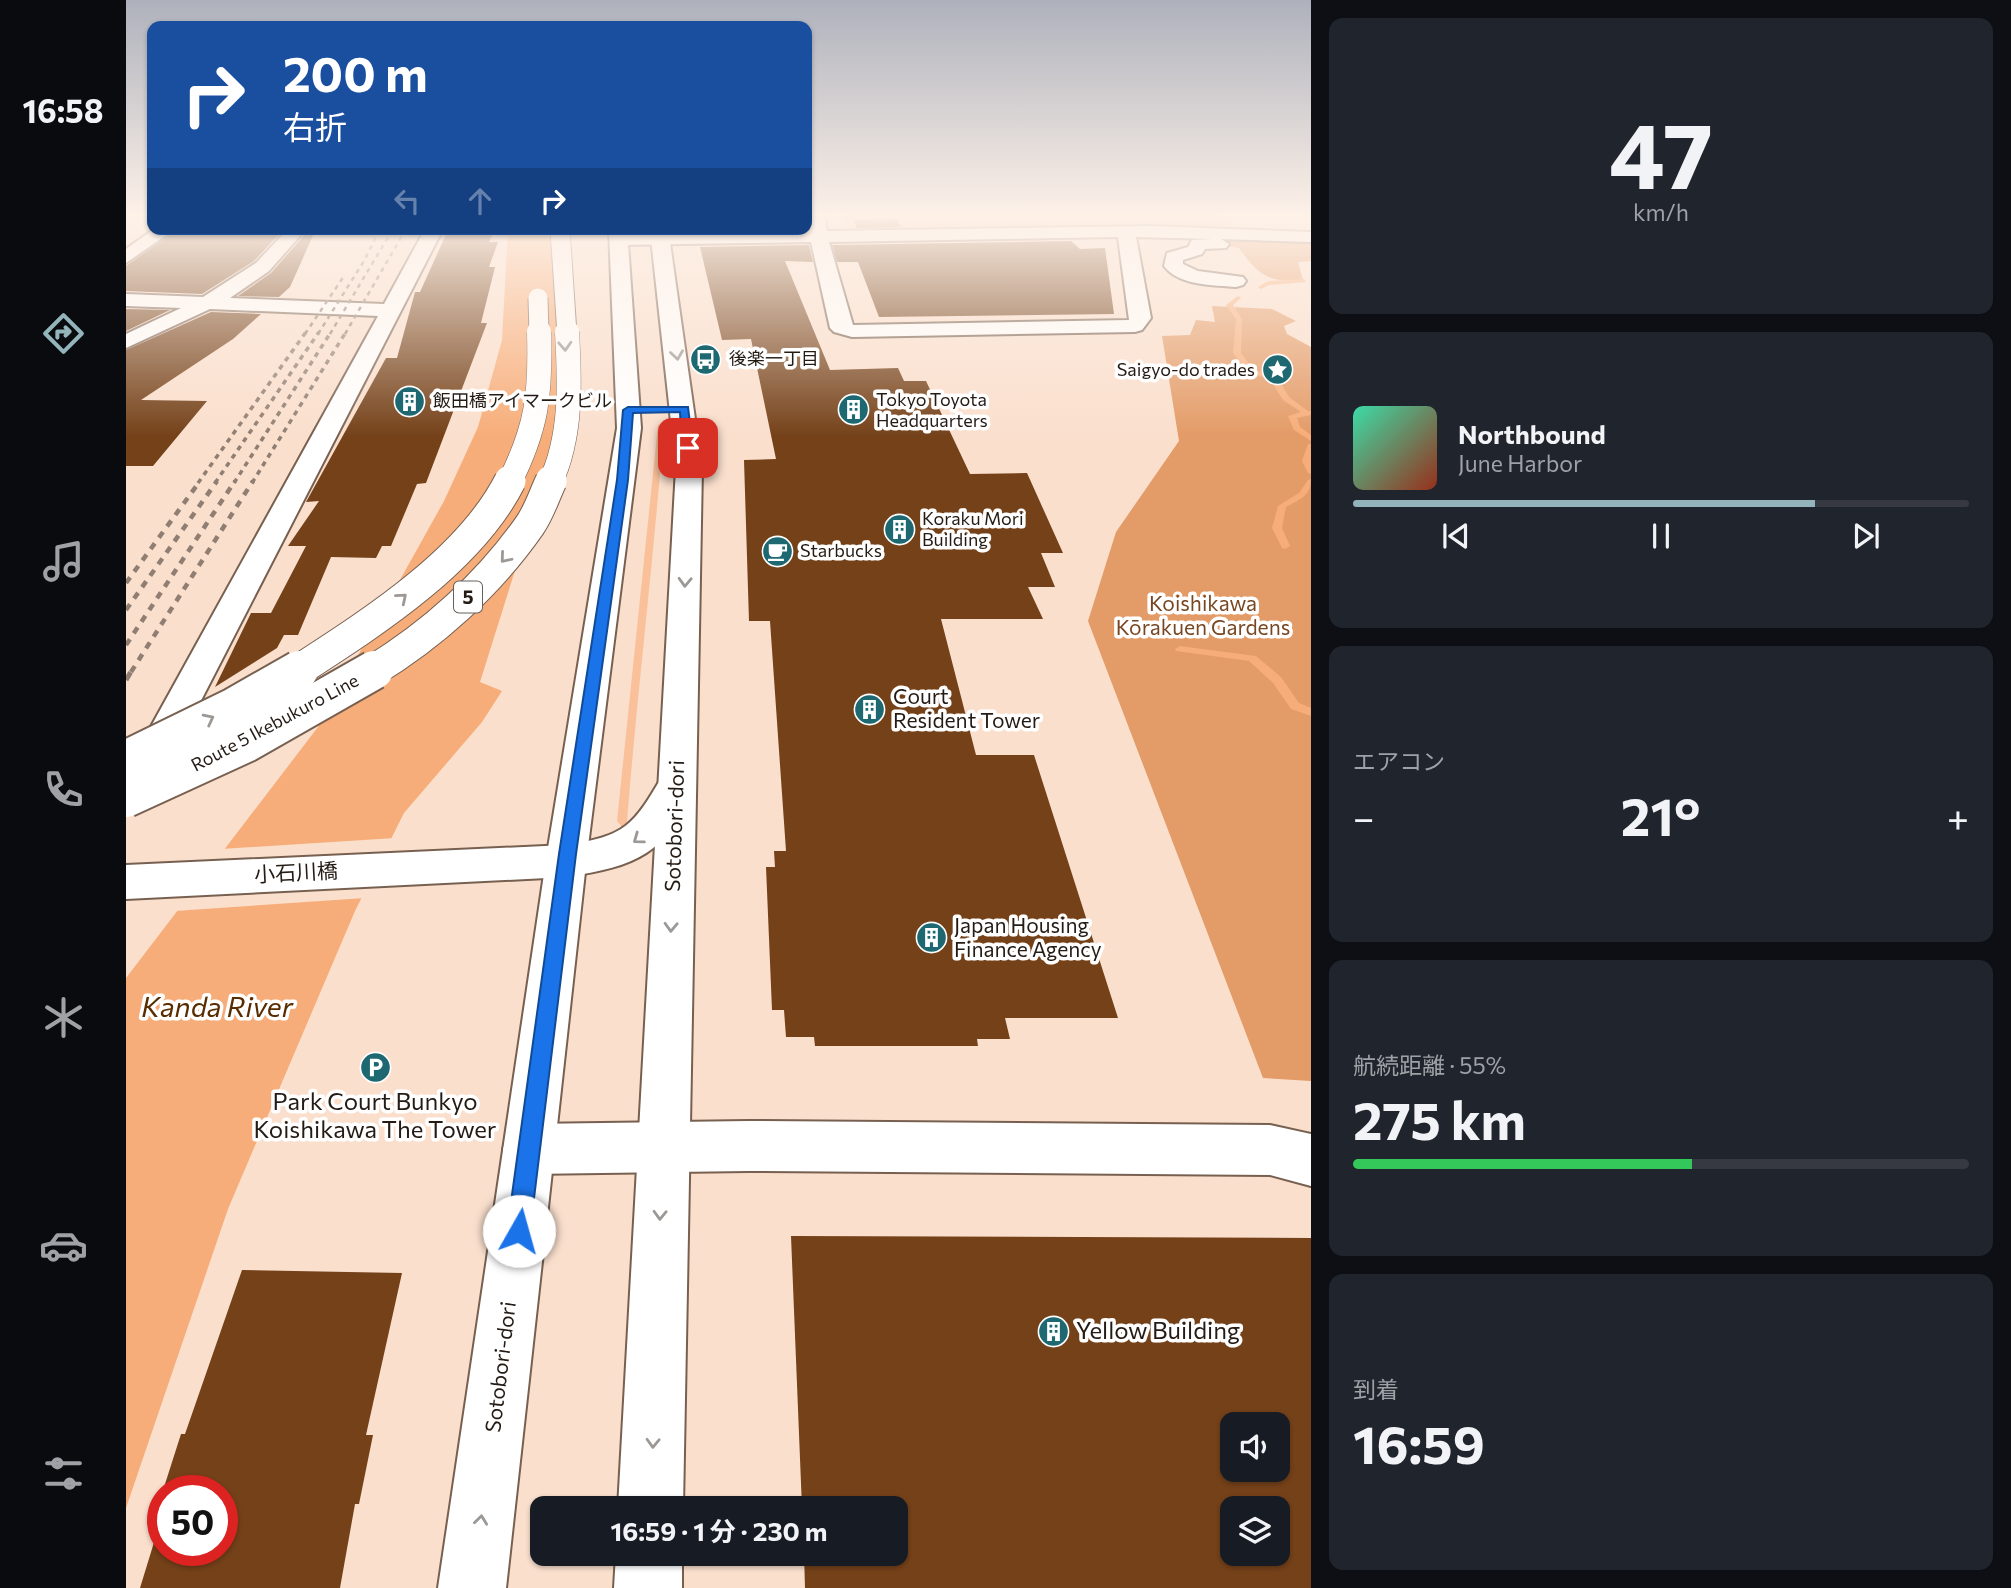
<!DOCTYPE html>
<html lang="ja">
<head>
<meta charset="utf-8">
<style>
	:root { --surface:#171b24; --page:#20242c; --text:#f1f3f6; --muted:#9ea1a6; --line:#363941; --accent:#92b4ba }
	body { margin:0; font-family:Commissioner,"Noto Sans JP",sans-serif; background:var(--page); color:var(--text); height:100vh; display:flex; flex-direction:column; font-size:26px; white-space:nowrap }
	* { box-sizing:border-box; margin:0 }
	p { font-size:23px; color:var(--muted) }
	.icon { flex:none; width:38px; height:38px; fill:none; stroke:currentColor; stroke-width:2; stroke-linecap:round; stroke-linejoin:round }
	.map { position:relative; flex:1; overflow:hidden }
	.sheet { display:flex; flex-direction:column; gap:18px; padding:18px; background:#0d0f14; width:700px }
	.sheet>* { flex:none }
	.banner { position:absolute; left:21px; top:21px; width:665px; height:214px; border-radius:14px; box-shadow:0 2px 5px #0004; background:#1a4fa0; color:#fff; overflow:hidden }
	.fabs { position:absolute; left:1094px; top:1412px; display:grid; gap:14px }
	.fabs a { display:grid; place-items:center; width:70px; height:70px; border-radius:14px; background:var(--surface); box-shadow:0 2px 5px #0004; font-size:35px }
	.speed { position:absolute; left:21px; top:1475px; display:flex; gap:14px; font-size:35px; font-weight:700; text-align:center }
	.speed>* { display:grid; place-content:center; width:91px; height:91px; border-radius:50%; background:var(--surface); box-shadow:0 2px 5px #0004; line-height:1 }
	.speed .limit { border:10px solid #d22; background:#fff; color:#111 }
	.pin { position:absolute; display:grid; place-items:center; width:60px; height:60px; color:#fff; margin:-30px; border-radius:14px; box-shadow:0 4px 10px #0006 }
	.me { position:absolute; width:77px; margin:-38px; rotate:7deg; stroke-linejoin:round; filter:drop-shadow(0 0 5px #0008) }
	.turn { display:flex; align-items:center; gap:24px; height:147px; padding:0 21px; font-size:32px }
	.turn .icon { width:91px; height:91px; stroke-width:2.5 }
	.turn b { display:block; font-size:49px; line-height:60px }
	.lanes { display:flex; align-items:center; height:66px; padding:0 21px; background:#0003; justify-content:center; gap:35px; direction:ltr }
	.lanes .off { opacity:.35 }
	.big { font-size:52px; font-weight:700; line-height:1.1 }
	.sheet .card { flex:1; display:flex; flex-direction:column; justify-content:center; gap:10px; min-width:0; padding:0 24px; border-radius:14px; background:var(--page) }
	.sheet .dial { align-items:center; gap:0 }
	.dial b { font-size:91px; line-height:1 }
	.song { display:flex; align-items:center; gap:21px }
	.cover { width:84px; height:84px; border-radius:10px; background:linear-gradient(135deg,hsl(160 70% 55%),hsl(10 70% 35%)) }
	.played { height:7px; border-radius:4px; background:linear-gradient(90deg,var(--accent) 75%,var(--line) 75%) }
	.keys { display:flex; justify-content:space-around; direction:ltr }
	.heat { display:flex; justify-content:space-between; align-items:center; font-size:38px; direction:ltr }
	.charge { height:10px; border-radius:5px; background:linear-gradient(90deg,#34c759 55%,var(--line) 0) }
	.trip { position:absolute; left:404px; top:1496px; width:378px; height:70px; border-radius:14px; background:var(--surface); box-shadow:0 2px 5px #0004; font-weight:700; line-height:70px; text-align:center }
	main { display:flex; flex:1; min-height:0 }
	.menu { display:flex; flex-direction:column; width:126px; justify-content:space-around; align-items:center; background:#090b0e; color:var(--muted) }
	.menu .icon { width:49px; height:49px }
	.menu .selected { color:var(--accent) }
	.menu b { font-size:32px; color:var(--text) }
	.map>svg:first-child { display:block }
</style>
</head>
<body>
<main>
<nav class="menu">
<b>16:58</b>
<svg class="icon selected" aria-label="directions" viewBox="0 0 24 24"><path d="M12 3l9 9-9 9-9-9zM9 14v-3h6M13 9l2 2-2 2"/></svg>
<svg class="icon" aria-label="music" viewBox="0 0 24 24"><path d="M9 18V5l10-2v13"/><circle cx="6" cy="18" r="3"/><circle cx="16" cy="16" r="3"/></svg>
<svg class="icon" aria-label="phone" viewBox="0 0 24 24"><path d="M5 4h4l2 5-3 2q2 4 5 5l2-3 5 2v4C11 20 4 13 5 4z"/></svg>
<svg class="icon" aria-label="climate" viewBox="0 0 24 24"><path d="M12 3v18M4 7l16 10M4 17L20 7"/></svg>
<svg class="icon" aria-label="car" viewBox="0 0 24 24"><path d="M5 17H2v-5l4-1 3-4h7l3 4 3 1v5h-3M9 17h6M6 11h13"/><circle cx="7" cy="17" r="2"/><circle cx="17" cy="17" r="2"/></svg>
<svg class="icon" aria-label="filters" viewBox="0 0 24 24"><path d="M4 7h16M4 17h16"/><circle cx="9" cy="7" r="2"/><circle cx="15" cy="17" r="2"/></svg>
</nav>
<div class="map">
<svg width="1185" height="1588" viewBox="0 0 1185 1588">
	<rect width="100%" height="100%" fill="#fadfcd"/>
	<path fill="#f9c099" d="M 716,214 L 1094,214 L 1107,226 L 721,228 Z
		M 535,423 L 537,437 C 527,566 511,694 501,822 L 497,828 L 491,821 L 532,425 Z"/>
	<path fill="#e39b67" d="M 1042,237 L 1185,243 L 1185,261 L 1172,262 L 1177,280 C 1143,283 1133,276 1113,248 Z
		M 1086,306 L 1146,309 L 1170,321 L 1158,326 L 1161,334 L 1185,347 L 1185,1081 L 1137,1078 L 962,621 L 990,532 L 1053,441 L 1036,336 L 1064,335 L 1070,320 L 1089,322 Z"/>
	<path fill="#f7ad79" d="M 382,229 L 437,229 L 439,254 L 429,443 L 354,682 L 376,691 L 356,722 L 278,813 L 229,911 L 102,1209 L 0,1508 L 0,978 L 192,727 L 318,501 L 352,427 L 376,340 Z"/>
	<path fill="#fadfcd" d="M 269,838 L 239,898 L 49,911 L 95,849 Z"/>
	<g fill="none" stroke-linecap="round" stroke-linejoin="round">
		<path fill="#f7ad79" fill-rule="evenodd" d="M 1178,279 L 1180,282 L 1143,285 L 1135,289 L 1132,287 L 1142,281 Z
			M 1112,296 L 1115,298 L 1107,305 L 1116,319 L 1115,353 L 1128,370 L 1149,374 L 1163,397 L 1182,411 L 1185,411 L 1185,415 L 1171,418 L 1174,427 L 1185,435 L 1185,441 L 1168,430 L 1162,416 L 1175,412 L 1157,400 L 1143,378 L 1123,374 L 1107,353 L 1110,319 L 1100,305 Z
			M 1182,444 L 1185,444 L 1185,474 L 1182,473 L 1176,461 Z
			M 1185,479 C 1185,496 1173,500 1160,507 L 1156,528 L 1164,546 L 1159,549 L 1156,548 L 1146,528 L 1152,506 L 1173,493 L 1182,480 Z
			M 1054,646 L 1130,656 L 1155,677 L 1173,703 L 1185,708 L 1185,716 L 1165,709 L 1147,683 L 1123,661 L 1050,651 L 1049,649 Z"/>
	</g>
	<path fill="#744119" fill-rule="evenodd" d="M 771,219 L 775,227 L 731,228 L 728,220 Z
		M 52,229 L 117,229 L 157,230 L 128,261 L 76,294 L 0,291 L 0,266 Z
		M 369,229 L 363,242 L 372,242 L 363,267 L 369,267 L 355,323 L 361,323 L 300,483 L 291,484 L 265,546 L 256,546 L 250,558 L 205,557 L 172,635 L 158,635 L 151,648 L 89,687 L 125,613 L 145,613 L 180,546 L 162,546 L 193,501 L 180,502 L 260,358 L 271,358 L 289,292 L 294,292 L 322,230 Z
		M 182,231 L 189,231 L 164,287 L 153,297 L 112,296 L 145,273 Z
		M 945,241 L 954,249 L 979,248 L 988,314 L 753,317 L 732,262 L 711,262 L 706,245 Z
		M 683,245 L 687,262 L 659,261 L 704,370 L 772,368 L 778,381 L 800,381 L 844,474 L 901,473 L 937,553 L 915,553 L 929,587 L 902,587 L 917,619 L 815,619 L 850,755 L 908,755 L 992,1018 L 879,1018 L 884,1039 L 851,1039 L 852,1046 L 689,1046 L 688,1037 L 660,1037 L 658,1010 L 646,1010 L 640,867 L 649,867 L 648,851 L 660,851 L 644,621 L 623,621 L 618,460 L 650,459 L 625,339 L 596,340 L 574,247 Z
		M 0,309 L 44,310 L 0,331 Z
		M 85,312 L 135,314 L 107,339 L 15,400 L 81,401 L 27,466 L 0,466 L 0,350 Z
		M 665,1236 L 1185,1238 L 1185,1588 L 679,1588 L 678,1554 L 770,1554 L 770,1508 L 676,1508 ZM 1106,1424 L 1152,1424 L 1152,1470 L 1106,1470 ZM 1106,1508 L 1152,1508 L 1152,1554 L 1106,1554 Z
		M 116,1270 L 276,1273 L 240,1435 L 247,1435 L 233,1504 L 229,1504 L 214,1588 L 14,1588 L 37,1513 L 37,1550 L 96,1550 L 96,1491 L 37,1491 L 37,1506 L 32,1506 L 55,1434 L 59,1434 Z"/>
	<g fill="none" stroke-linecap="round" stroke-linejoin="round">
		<defs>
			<path id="minor" d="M 682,214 L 698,214 L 701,231 L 1025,226 L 1185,232 L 1185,242 L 1095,239 L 1103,244 L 1100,248 L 1079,249 L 1076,254 L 1057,260 L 1057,264 L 1072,271 L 1117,277 L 1120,281 L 1117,285 L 1110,287 C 1087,285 1053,286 1038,266 L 1041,253 L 1062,247 L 1066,240 L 1087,239 L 1010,237 L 1025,318 L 1016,330 L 1009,332 L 726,337 L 708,332 L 704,328 L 685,242 L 493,245 L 484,240 L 493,235 L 684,231 ZM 992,237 L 1003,320 L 727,325 L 703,242 Z
				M 28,229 L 49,229 L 0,263 L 0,249 Z
				M 162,229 L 180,229 L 143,271 L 104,298 L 258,304 L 299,229 L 317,229 L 45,759 L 39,768 L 26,772 L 13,768 L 7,759 L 252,316 L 84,309 L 0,348 L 0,334 L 55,308 L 0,306 L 0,294 L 77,297 L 130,263 Z
				M 550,771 L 563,775 L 569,785 C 541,854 511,866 440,877 L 0,899 L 0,865 L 440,845 C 500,836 507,826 537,775 Z
				M 622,1121 L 1144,1125 L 1185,1134 L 1185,1186 L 1144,1175 L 622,1171 L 403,1174 L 385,1167 L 377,1149 L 385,1131 L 403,1124 Z"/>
			<path id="major" d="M 483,229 L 501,229 L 515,428 L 461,854 L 380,1588 L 312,1588 L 421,854 L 491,428 Z
				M 524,229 L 542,229 L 576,468 L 557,1508 L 492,1508 L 550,468 Z
				M 490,1554 L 556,1554 L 556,1588 L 488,1588 Z"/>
		</defs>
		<use href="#minor" stroke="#776050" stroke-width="4"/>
		<use href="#major" stroke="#776050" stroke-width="4"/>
		<use href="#minor" fill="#fff" fill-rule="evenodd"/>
		<use href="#major" fill="#fff" fill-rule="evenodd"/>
		<path stroke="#907e72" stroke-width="2.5" stroke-dasharray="4.5 4.5" stroke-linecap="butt" d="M 179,334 L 218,276
			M 192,334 L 238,261 L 254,229
			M 204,334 L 267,229
			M 219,334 L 280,229"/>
		<path stroke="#907e72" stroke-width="3.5" stroke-dasharray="5 5" stroke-linecap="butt" d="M 72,483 L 180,332
			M 89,483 L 193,332
			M 108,483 L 205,332
			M 126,483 L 220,332"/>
		<path stroke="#907e72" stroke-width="4.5" stroke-dasharray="7 7" stroke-linecap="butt" d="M 0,583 L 74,481
			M 0,610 L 91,481
			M 0,645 L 109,481
			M 5,672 L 127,481"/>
		<path stroke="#907e72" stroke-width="5" stroke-dasharray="9 9" stroke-linecap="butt" d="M 0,680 L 6,670"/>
		<defs>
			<path id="highway-bridge-far3" d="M 434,229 L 441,334
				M 412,298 L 413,334"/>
			<path id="highway-bridge-far2" d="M 383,483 C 411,428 415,394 413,332
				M 424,483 C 446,437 444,382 441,332"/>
			<path id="highway-bridge-far1" d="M 170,672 C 244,624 343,562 384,481
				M 245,672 C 306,635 363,584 404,525 C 413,512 418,496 425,481"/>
			<path id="highway-bridge" d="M 0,760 L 108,707 L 173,670
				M 0,798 L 120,743 L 248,670"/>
		</defs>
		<use href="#highway-bridge-far3" stroke="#776050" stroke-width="21" stroke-linecap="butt"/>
		<use href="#highway-bridge-far2" stroke="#776050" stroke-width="25" stroke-linecap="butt"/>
		<use href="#highway-bridge-far1" stroke="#776050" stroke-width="33" stroke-linecap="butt"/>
		<use href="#highway-bridge" stroke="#776050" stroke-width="42" stroke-linecap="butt"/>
		<use href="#highway-bridge-far3" stroke="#fff" stroke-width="19"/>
		<use href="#highway-bridge-far2" stroke="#fff" stroke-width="24"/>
		<use href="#highway-bridge-far1" stroke="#fff" stroke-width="31"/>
		<use href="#highway-bridge" stroke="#fff" stroke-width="38"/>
	</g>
	<defs><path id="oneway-chevron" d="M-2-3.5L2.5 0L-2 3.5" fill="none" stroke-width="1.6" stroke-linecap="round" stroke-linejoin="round" transform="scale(1.75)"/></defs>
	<g stroke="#9c9895">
		<use href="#oneway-chevron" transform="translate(439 346) rotate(87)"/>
		<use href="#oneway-chevron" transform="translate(551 355) rotate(82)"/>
		<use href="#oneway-chevron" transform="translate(379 558) rotate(130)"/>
		<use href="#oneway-chevron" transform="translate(559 582) rotate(92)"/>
		<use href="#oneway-chevron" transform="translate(276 598) rotate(-40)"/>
		<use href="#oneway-chevron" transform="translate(83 719) rotate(-27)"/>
		<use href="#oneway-chevron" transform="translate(512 839) rotate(144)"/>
		<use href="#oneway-chevron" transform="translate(545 927) rotate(92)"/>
		<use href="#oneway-chevron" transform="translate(534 1215) rotate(92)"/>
		<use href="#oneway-chevron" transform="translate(527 1443) rotate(92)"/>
		<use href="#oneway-chevron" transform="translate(355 1520) rotate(-83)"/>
	</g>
	<linearGradient id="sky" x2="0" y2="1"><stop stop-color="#aeb1bc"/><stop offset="0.49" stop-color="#fdf1e8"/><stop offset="1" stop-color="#fdf1e8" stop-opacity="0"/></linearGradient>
	<rect width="1185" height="437" fill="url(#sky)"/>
	<path fill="#1a73e8" stroke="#114b97" stroke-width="2" d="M 562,407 L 567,448 L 562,451 L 556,448 L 554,412 L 507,413 L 502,480 L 450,854 L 404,1231 L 401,1239 L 393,1243 L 385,1239 L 381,1231 L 433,854 L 491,480 L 497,410 L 502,407 Z"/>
	<defs>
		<symbol id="bus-disc" viewBox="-11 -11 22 22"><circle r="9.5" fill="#1d6871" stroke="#fff"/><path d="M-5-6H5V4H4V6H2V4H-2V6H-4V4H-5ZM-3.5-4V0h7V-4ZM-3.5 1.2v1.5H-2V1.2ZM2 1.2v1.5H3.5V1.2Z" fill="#fff"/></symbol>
		<symbol id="sight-disc" viewBox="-11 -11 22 22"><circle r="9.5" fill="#1d6871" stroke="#fff"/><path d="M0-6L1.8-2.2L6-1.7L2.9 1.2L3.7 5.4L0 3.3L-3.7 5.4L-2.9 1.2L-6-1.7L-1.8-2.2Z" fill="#fff"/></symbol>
		<symbol id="building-disc" viewBox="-11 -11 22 22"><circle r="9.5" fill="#1d6871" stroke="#fff"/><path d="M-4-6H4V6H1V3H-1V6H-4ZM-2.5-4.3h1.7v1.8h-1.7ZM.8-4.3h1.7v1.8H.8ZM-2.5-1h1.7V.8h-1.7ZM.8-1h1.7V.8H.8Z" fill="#fff"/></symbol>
		<symbol id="cafe-disc" viewBox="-11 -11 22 22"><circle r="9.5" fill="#1d6871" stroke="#fff"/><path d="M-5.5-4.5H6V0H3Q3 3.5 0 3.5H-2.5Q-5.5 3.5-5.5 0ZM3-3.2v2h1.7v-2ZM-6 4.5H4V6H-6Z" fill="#fff"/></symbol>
		<symbol id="parking-disc" viewBox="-11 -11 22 22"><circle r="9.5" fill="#1d6871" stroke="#fff"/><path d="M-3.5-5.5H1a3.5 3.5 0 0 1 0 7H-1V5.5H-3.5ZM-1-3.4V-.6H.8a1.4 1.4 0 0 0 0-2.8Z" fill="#fff"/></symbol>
	</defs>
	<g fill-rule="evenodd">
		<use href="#bus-disc" x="562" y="342" width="35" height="35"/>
		<use href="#sight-disc" x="1134" y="352" width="35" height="35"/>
		<use href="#building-disc" x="266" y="384" width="35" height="35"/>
		<use href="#building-disc" x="710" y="392" width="35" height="35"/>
		<use href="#building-disc" x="756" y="512" width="35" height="35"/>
		<use href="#cafe-disc" x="634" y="534" width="35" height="35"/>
		<use href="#building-disc" x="726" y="692" width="35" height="35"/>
		<use href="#building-disc" x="788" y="920" width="35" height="35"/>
		<use href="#parking-disc" x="232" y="1050" width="35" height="35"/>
		<use href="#building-disc" x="910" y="1314" width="35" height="35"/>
	</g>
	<g text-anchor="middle" stroke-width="7" stroke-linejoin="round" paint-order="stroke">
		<g font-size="18" fill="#241b14" stroke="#fff" text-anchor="start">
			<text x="603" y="365">後楽一丁目</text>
			<text x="1129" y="376" text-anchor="end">Saigyo-do trades</text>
			<text x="750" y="406">Tokyo Toyota<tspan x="750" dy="21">Headquarters</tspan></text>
			<text x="307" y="407">飯田橋アイマークビル</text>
			<text x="796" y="525">Koraku Mori<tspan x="796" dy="21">Building</tspan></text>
			<text x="674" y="557">Starbucks</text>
		</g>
		<g font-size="18" fill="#241b14" stroke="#fff">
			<text transform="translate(149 723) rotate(-28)" y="6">Route 5 Ikebukuro Line</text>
		</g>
		<rect fill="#fff" stroke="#665f5a" stroke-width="2" x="328" y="581.5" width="28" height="31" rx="5"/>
		<g font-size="19" font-weight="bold" fill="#241b14">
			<text x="342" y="604">5</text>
		</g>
		<g font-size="21" fill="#784722" stroke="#fff">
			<text x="1077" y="611">Koishikawa<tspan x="1077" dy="24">Kōrakuen Gardens</tspan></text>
		</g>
		<g font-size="21" fill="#241b14" stroke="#fff" text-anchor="start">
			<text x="767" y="704">Court<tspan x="767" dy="24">Resident Tower</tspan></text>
			<text x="828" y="933">Japan Housing<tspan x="828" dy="24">Finance Agency</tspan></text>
		</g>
		<g font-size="21" fill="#241b14" stroke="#fff">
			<text transform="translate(549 826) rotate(-88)" y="7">Sotobori-dori</text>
			<text transform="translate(170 873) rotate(-3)" y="7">小石川橋</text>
			<text transform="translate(375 1367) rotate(-83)" y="7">Sotobori-dori</text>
		</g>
		<g font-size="24" fill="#241b14" stroke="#fff">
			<text x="249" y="1110">Park Court Bunkyo<tspan x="249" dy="28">Koishikawa The Tower</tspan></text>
			<text x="950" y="1339" text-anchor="start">Yellow Building</text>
		</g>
		<g font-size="28" font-style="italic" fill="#592c01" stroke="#fff">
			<text x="91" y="1017">Kanda River</text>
		</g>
	</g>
</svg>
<div class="fabs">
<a><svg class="icon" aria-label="sound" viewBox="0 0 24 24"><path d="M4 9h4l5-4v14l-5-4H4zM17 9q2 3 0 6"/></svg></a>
<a><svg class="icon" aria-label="layers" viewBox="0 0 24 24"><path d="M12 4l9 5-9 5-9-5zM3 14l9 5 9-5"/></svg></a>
</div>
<div class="speed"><div class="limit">50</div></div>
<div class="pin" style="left:562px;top:448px;background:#d93025"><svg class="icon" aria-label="arrive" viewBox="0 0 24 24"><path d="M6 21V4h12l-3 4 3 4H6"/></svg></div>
<svg class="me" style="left:393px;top:1231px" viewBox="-20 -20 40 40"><circle r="19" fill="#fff"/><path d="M0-13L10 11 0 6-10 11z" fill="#1a73e8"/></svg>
<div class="trip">16:59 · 1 分 · 230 m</div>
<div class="banner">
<div class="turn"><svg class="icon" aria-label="right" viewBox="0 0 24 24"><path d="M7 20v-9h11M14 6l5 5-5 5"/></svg><div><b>200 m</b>右折</div></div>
<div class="lanes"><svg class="icon off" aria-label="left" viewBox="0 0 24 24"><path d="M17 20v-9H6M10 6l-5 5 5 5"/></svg><svg class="icon off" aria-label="ahead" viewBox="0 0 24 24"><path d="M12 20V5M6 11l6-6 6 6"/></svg><svg class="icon" aria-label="right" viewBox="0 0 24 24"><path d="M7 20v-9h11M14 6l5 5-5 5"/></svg></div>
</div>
</div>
<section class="sheet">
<div class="card dial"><b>47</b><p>km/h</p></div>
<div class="card">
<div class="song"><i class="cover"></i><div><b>Northbound</b><p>June Harbor</p></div></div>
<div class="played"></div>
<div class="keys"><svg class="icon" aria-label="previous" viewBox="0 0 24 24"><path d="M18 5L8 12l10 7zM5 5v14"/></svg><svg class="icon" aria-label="pause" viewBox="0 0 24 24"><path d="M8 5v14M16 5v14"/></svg><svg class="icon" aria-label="next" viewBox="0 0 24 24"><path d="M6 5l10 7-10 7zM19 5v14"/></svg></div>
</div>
<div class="card"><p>エアコン</p>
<div class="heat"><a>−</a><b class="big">21°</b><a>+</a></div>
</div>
<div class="card"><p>航続距離 · 55%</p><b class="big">275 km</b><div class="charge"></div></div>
<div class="card"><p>到着</p><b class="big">16:59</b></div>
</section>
</main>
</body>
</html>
